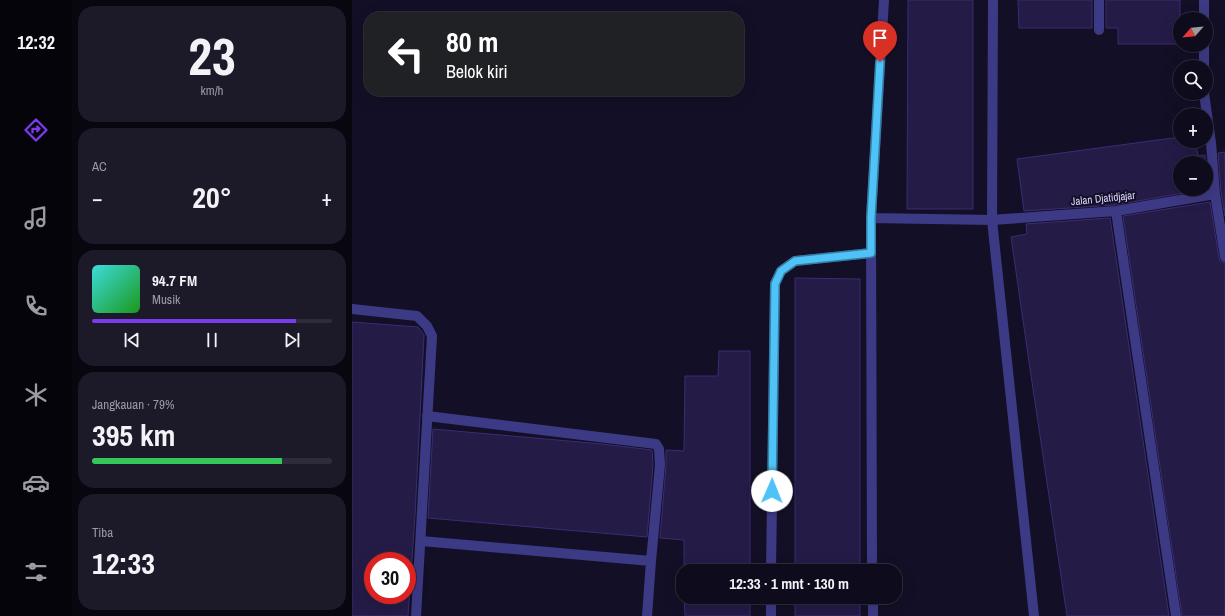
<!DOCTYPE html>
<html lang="id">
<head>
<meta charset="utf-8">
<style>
	:root { --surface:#0e0b1c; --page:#1c1929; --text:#f1f3f6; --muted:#9b9ba3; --line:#2e2b3b; --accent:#7c3aed }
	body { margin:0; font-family:"Archivo Narrow",sans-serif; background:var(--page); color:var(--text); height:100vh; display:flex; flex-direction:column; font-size:15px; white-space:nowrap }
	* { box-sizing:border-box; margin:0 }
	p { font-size:13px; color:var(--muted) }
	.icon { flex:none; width:22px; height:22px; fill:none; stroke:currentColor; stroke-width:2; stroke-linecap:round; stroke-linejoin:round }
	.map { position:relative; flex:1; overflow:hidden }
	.panel { display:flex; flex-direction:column; gap:6px; padding:6px; background:#08060f; width:280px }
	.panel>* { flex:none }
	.hud { position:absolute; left:12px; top:12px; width:380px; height:84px; border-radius:16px; box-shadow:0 4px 16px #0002,0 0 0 1px var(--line); background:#202124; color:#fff; overflow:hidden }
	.needle { width:26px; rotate:243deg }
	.tools { position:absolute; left:821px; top:12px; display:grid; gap:8px }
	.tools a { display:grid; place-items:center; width:40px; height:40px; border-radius:50%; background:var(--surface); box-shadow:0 4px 16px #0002,0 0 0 1px var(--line); font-size:20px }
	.speed { position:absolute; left:12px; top:552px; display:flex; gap:8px; font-size:20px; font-weight:700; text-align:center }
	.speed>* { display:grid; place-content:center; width:52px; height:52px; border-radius:50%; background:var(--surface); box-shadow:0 4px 16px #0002,0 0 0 1px var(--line); line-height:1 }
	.speed .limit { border:6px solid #d22; background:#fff; color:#111 }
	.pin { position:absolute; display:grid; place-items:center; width:34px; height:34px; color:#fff; margin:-41px -17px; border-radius:50% 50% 50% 0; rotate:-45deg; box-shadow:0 0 4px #0007 }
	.pin .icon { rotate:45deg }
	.me { position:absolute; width:44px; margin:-22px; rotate:1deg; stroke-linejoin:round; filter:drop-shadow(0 0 3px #0008) }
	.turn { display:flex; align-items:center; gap:14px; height:84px; padding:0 16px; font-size:18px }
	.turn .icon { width:52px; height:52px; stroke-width:2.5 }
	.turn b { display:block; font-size:28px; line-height:34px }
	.big { font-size:30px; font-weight:700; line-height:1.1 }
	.panel .card { flex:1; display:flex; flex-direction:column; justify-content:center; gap:6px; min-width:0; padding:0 14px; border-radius:16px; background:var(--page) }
	.panel .dial { align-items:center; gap:0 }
	.dial b { font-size:52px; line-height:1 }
	.song { display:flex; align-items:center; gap:12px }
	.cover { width:48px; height:48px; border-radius:6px; background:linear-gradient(135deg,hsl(180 70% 55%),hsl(120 70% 35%)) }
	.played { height:4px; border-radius:2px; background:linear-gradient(90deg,var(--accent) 85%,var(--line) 85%) }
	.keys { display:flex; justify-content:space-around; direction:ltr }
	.heat { display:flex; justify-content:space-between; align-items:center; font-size:22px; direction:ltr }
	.charge { height:6px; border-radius:3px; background:linear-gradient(90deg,#34c759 79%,var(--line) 0) }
	.trip { position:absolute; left:324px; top:564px; width:226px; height:40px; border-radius:16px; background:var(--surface); box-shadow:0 4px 16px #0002,0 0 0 1px var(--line); font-weight:700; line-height:40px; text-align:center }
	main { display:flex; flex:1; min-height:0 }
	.tabs { display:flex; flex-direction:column; width:72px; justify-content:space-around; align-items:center; background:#06040b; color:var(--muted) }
	.tabs .icon { width:28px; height:28px }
	.tabs .active { color:var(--accent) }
	.tabs b { font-size:18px; color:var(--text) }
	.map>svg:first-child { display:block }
</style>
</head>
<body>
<main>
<nav class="tabs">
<b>12:32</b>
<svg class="icon active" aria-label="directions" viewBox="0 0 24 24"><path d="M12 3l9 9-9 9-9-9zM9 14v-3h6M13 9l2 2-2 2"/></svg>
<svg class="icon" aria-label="music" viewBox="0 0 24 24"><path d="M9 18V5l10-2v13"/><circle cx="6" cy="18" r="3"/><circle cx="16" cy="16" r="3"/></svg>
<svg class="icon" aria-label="phone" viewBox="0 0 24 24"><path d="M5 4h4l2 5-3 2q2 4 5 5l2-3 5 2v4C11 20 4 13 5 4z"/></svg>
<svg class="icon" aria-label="climate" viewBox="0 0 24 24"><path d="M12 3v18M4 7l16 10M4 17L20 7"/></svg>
<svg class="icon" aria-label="car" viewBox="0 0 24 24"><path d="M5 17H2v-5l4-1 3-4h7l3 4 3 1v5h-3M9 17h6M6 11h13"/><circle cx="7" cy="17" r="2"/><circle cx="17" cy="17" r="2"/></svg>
<svg class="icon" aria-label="filters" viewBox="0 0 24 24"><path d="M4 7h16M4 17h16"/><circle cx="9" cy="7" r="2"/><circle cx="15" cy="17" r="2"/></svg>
</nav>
<section class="panel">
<div class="card dial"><b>23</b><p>km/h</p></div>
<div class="card"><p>AC</p>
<div class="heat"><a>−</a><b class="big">20°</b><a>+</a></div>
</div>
<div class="card">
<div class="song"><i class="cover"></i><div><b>94.7 FM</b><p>Musik</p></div></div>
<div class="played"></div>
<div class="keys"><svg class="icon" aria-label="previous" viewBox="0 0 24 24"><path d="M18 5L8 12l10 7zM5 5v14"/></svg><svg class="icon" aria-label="pause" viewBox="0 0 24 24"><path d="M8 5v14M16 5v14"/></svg><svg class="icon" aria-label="next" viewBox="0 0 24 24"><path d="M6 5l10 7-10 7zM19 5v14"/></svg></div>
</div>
<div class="card"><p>Jangkauan · 79%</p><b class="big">395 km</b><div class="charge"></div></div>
<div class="card"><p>Tiba</p><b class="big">12:33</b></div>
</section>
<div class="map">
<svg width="873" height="616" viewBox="0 0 873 616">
	<rect width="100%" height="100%" fill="#130f26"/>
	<path fill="#241b47" stroke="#3b2d73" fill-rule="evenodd" d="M 556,0 L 621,0 L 621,209 L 555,209 Z
		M 666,0 L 740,0 L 740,28 L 667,28 Z
		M 754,0 L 828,0 L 828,44 L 766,44 L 766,28 L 754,28 Z
		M 828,137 L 828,141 L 843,141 L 846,156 L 853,155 L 856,189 L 854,189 L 854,163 L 828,163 L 828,189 L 854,189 L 763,205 L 672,211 L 665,159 Z
		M 873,152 L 873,216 L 869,193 L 866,153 Z
		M 858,202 L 867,258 L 868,261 L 873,263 L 873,616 L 830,616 L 771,216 Z
		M 758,218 L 817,616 L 715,616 L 677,362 L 659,237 L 675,234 L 674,224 Z
		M 443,278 L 508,279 L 508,571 L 443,571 Z
		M 0,322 L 66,327 L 72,335 L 63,516 L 56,616 L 0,616 ZM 21,561 L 55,561 L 55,595 L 21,595 Z
		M 367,351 L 398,351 L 398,571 L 332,571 L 332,540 L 308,538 L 314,465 L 314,450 L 332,451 L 333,376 L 366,376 Z
		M 81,429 L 250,444 L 300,450 L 301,465 L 295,537 L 76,518 Z
		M 332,597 L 398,597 L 398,616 L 333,616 Z
		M 443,597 L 508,597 L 508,616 L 443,616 Z"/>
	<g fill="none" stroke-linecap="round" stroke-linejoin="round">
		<path stroke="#3d3a85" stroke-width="10" d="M 641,0 L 640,220 L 682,616
			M 747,0 L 747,30
			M 852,19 L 852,0
			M 852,67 L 852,45
			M 852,93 L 859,143 L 863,194 L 873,257
			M 764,211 L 824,616
			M 519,218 L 640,220 L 764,211 L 863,194
			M 0,309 L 65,316 L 75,326 L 80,336 L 64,616
			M 75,416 L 304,444 L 307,449 L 308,465 L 299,561 L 295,616
			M 69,541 L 299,561
			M 419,571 L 423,283 L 429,271 L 443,261 L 519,253
			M 520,571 L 519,218 L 532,0
			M 521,597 L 521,616
			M 419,616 L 419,597"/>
	</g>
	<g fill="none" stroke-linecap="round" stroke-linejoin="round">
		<defs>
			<path id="route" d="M 420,491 L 423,284 L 429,271 L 443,261 L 519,253 L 519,218 L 528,62"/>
		</defs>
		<use href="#route" stroke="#337fa1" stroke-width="10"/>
		<use href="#route" stroke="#4fc3f7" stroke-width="7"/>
	</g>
	<g text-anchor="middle" stroke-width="4" stroke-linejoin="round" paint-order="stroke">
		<g font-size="11" fill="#d9d4ff" stroke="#130f26">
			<text transform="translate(751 198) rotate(-6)" y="4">Jalan Djatidjajar</text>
		</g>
	</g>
</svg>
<div class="tools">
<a><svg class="needle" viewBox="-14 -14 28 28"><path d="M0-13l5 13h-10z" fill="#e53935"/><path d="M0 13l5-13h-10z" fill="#9b9ba3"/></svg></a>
<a><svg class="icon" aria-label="search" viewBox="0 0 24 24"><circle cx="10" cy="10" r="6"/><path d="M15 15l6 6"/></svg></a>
<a>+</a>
<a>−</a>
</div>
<div class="speed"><div class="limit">30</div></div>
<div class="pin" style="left:528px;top:62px;background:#d93025"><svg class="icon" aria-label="arrive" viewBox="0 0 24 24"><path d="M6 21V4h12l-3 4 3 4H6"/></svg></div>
<svg class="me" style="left:420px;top:491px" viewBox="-20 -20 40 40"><circle r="19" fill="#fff"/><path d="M0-13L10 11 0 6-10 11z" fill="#4fc3f7"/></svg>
<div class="trip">12:33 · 1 mnt · 130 m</div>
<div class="hud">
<div class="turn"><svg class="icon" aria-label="left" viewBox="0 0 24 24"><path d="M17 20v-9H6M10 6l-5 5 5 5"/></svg><div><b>80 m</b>Belok kiri</div></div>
</div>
</div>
</main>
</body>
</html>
